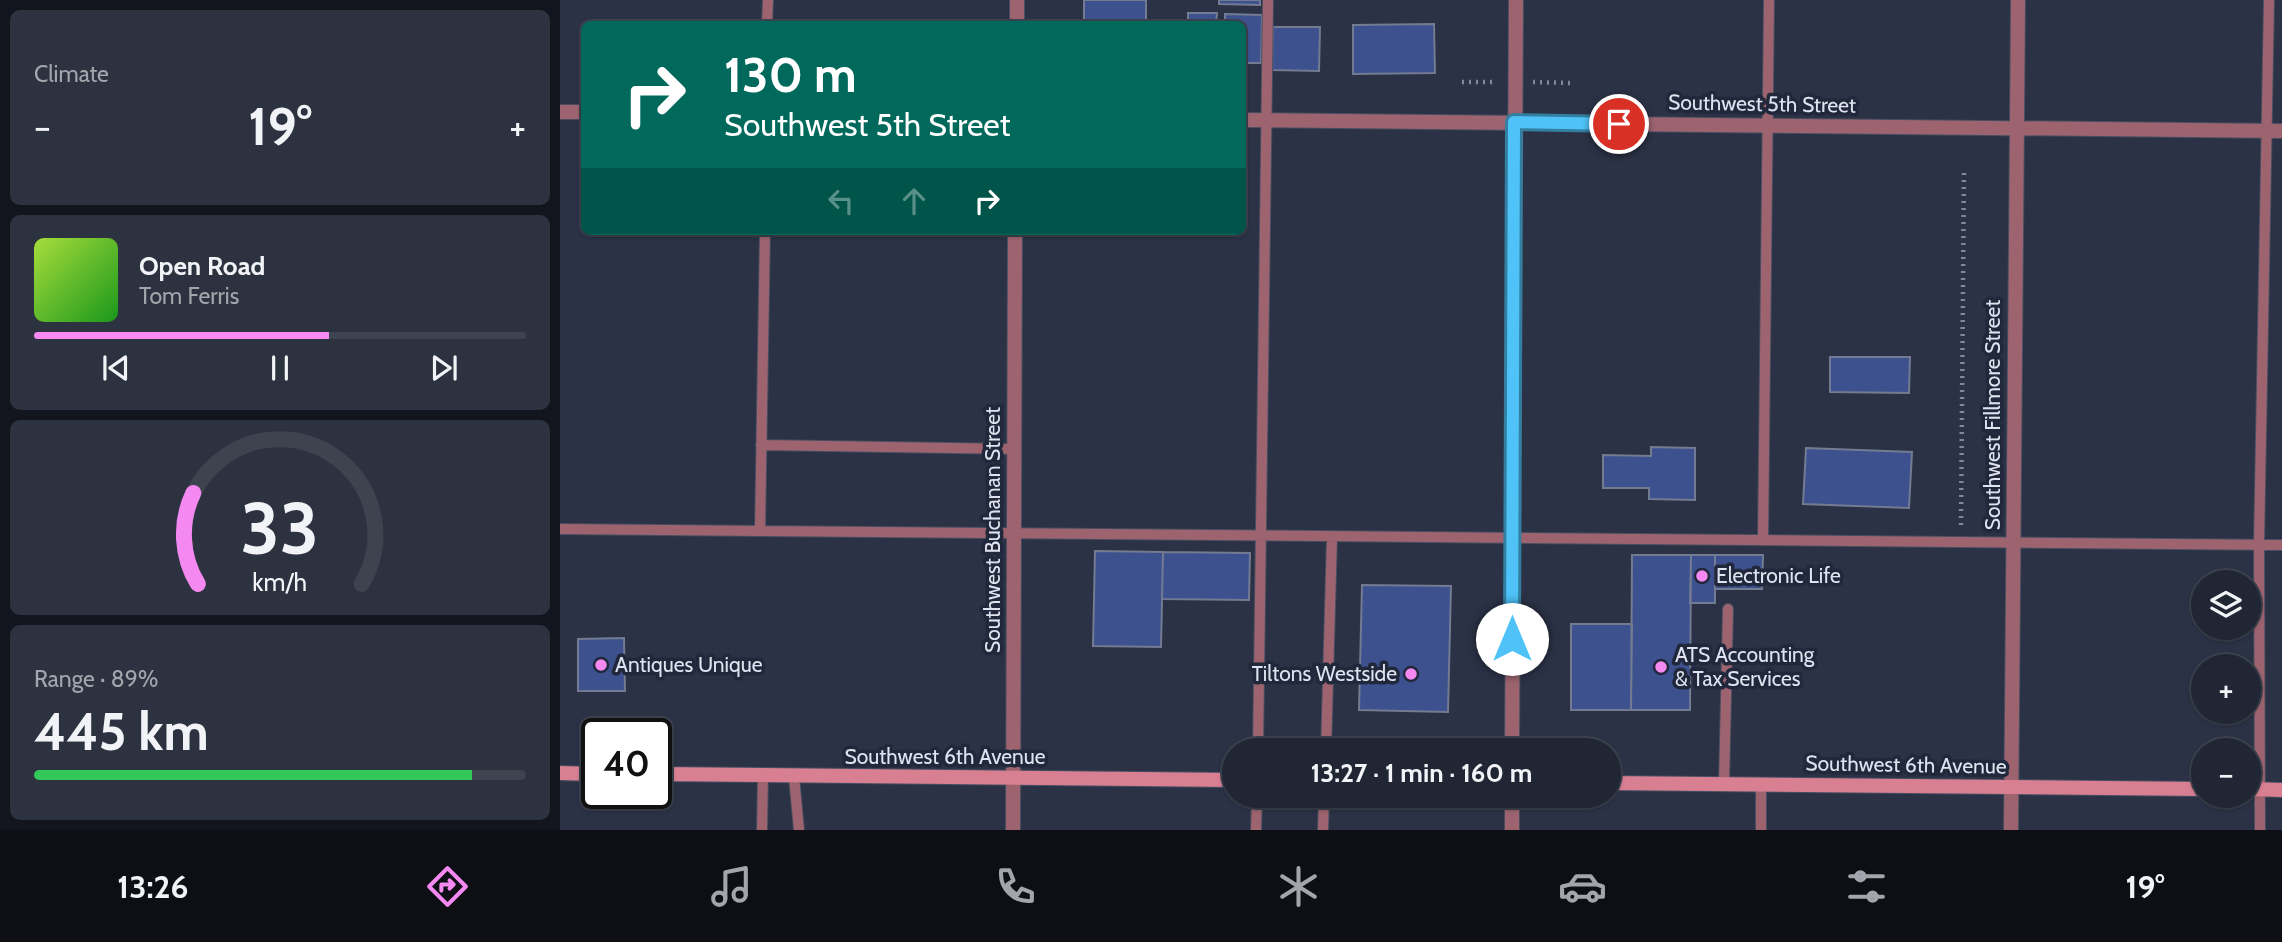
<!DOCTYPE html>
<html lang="en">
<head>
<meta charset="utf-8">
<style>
	:root { --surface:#202634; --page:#2d3240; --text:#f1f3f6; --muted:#a2a5ac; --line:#3d434f; --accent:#f389f1 }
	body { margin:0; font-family:Cabin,sans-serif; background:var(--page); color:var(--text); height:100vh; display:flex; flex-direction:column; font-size:26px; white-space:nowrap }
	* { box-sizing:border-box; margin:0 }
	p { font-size:23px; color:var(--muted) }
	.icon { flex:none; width:38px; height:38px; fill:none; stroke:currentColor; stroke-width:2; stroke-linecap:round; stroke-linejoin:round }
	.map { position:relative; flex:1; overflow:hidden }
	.drawer { display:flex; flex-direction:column; gap:10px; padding:10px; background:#12151d; width:560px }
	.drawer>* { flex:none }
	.top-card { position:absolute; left:21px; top:21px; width:665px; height:214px; border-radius:10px; box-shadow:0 2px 5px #0004,0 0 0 2px var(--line); background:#00695c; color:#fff; overflow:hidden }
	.fabs { position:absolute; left:1631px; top:570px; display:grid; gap:14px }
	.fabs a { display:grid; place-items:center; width:70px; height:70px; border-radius:50%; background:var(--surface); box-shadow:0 2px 5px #0004,0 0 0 2px var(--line); font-size:35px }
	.speed { position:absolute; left:21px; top:718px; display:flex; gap:14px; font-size:35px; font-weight:700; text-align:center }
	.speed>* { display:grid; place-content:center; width:91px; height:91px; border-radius:50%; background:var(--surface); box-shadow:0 2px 5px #0004,0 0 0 2px var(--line); line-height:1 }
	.speed .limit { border:4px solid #111; border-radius:10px; background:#fff; color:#111 }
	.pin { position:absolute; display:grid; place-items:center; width:60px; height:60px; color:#fff; margin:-30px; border:4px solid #fff; border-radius:50%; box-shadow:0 2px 7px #0007 }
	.me { position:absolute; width:77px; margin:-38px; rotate:0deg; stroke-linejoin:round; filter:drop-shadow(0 0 5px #0008) }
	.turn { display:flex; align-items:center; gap:24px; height:147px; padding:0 28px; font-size:32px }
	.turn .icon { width:91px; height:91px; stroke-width:2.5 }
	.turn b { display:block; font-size:49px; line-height:60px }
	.lanes { display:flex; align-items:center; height:66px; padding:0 28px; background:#0003; justify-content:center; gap:35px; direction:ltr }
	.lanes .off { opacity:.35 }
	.big { font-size:52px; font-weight:700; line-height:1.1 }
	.drawer .widget { flex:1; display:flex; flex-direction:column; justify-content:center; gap:10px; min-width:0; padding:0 24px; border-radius:10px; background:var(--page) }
	.drawer .dial { align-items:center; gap:0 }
	.dial svg { height:182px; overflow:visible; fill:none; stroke:var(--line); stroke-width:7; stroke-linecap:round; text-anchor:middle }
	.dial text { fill:var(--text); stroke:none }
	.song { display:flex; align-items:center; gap:21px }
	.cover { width:84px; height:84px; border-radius:10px; background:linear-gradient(135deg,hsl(80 70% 55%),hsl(120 70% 35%)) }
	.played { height:7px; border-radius:4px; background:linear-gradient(90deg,var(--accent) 60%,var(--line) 60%) }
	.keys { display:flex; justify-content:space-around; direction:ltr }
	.heat { display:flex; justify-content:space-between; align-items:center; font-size:38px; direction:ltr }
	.charge { height:10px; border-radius:5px; background:linear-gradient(90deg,#34c759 89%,var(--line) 0) }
	.trip { position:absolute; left:662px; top:738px; width:399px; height:70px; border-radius:35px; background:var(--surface); box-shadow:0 2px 5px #0004,0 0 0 2px var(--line); font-weight:700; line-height:70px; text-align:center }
	.tabs { display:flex; height:112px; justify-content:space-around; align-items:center; background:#0d0f15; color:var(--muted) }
	.tabs .icon { width:49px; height:49px }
	.tabs .current { color:var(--accent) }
	.tabs b { font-size:32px; color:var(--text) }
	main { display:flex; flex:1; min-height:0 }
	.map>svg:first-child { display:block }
</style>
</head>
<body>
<main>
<section class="drawer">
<div class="widget"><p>Climate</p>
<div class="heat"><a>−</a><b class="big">19°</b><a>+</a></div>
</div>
<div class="widget">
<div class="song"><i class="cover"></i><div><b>Open Road</b><p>Tom Ferris</p></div></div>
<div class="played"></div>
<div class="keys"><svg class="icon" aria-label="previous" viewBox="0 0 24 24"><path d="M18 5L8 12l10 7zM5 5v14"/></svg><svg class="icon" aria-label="pause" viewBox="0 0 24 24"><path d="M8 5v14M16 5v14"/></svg><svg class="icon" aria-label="next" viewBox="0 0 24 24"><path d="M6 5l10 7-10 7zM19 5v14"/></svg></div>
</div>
<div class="widget dial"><svg viewBox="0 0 100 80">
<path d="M14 69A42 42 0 1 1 86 69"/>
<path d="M14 69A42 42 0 0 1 12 29" stroke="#f389f1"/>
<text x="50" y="56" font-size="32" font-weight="700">33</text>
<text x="50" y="72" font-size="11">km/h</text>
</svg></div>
<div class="widget"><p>Range · 89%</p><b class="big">445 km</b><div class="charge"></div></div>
</section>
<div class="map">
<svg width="1722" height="830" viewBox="0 0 1722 830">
	<rect width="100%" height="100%" fill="#2b3246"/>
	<path fill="#3d518f" stroke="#737b92" stroke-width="2" d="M 524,0 L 586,0 L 586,24 L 524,24 Z
		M 659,0 L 700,0 L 700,5 L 659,4 Z
		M 628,13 L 657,13 L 656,24 L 628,24 Z
		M 665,14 L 702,15 L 701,63 L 682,63 L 682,24 L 665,24 Z
		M 874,24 L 875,73 L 793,74 L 793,25 Z
		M 713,27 L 760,27 L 759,71 L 712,70 Z
		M 1270,357 L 1350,357 L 1349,393 L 1270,392 Z
		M 1091,447 L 1135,448 L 1135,500 L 1089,499 L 1089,488 L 1043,488 L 1043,455 L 1091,456 Z
		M 1246,448 L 1352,452 L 1349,508 L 1243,504 Z
		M 535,551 L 603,552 L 601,647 L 533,646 Z
		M 603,552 L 690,553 L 689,600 L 602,599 Z
		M 1072,555 L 1131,555 L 1130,710 L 1071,710 Z
		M 1131,555 L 1155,555 L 1155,603 L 1130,603 Z
		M 1155,555 L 1203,555 L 1202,589 L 1155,589 Z
		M 802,585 L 891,586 L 888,712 L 799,710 Z
		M 1011,624 L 1072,624 L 1071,710 L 1011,710 Z
		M 64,638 L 65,691 L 18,691 L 18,639 Z"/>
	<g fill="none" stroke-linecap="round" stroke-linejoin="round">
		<defs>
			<path id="service" d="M 207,24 L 208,0
				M 201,445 L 455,449
				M 0,529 L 1722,545
				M 200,531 L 205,231
				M 1203,540 L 1209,0
				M 698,751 L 708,0
				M 766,751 L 772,536
				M 234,777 L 239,830
				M 1164,784 L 1168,609
				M 1201,785 L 1201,830
				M 202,830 L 203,775
				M 696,830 L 697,796
				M 763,830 L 764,796
				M 1700,830 L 1699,544 L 1709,0"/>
			<path id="minor" d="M 457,24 L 457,0
				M 453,830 L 455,231
				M 1451,830 L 1458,0"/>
			<path id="tertiary" d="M 0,112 L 24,112
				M 682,120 L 1722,131
				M 952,751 L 956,0
				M 952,796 L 952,830"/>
			<path id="secondary" d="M 0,773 L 37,774
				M 96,774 L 674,780
				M 1048,783 L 1643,789
				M 1689,789 L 1722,790"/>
		</defs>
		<use href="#service" stroke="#484e61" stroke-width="12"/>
		<use href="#minor" stroke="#484e61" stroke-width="16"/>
		<use href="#tertiary" stroke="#484e61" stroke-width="16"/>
		<use href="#secondary" stroke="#484e61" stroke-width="16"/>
		<path stroke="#828898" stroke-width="4.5" stroke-dasharray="2 5" stroke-linecap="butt" d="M 902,82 L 936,82
			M 973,82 L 1010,83
			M 1401,525 L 1404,169"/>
		<use href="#service" stroke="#9d6470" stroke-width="10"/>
		<use href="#minor" stroke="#9d6470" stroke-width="14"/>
		<use href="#tertiary" stroke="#9d6470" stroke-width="14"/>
		<use href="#secondary" stroke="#d87f92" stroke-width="14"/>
	</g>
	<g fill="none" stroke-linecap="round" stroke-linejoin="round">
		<defs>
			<path id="route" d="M 952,639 L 954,122 L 1059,124"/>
		</defs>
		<use href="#route" stroke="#337fa1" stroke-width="18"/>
		<use href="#route" stroke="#4fc3f7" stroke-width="12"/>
	</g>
	<g fill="#f389f1" stroke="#21283b" stroke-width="2.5">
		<circle cx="1142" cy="576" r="7"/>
		<circle cx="41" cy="665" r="7"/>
		<circle cx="1101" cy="667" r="7"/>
		<circle cx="851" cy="674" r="7"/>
	</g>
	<g text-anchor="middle" stroke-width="7" stroke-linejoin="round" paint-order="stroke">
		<g font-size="21" fill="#dee3ef" stroke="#21283b">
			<text transform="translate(1202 104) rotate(1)" y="7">Southwest 5th Street</text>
			<text transform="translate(1433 415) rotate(-90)" y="7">Southwest Fillmore Street</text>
			<text transform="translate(433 530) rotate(-90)" y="7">Southwest Buchanan Street</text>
			<text x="385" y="764">Southwest 6th Avenue</text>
			<text transform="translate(1346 765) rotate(1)" y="7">Southwest 6th Avenue</text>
		</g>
		<g font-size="21" fill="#dee3ef" stroke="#21283b" text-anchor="start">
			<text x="1156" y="583">Electronic Life</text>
			<text x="1115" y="662">ATS Accounting<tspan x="1115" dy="24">&amp; Tax Services</tspan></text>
			<text x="55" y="672">Antiques Unique</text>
			<text x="837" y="681" text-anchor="end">Tiltons Westside</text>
		</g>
	</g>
</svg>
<div class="fabs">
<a><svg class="icon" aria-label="layers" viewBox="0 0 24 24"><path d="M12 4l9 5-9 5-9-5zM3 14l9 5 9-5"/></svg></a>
<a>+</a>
<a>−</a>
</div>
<div class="speed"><div class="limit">40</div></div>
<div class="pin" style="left:1059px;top:124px;background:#d93025"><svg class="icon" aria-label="arrive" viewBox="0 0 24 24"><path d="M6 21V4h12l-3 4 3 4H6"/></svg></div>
<svg class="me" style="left:952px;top:639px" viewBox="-20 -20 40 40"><circle r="19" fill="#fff"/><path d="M0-13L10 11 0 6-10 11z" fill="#4fc3f7"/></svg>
<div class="trip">13:27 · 1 min · 160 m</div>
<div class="top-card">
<div class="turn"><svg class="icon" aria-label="right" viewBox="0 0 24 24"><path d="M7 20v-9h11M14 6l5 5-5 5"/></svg><div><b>130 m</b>Southwest 5th Street</div></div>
<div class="lanes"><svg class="icon off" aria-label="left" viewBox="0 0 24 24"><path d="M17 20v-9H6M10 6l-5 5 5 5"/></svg><svg class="icon off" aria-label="ahead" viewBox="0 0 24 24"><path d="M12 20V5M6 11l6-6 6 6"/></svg><svg class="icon" aria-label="right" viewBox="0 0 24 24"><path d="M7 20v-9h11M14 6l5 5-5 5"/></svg></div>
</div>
</div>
</main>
<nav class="tabs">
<b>13:26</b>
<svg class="icon current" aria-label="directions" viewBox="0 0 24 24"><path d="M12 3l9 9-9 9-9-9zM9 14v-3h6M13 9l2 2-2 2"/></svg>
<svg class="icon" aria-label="music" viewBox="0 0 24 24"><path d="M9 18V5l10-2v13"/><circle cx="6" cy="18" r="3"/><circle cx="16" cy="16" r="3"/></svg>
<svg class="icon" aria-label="phone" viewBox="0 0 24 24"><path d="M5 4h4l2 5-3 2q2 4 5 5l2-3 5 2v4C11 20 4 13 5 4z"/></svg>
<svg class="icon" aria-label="climate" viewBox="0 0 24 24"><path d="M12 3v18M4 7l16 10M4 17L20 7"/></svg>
<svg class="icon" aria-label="car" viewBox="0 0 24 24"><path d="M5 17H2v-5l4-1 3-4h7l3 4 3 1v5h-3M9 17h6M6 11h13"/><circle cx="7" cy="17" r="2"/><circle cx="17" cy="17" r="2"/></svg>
<svg class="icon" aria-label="filters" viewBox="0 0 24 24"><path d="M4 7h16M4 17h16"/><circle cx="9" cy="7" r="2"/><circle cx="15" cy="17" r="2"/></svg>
<b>19°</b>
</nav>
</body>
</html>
